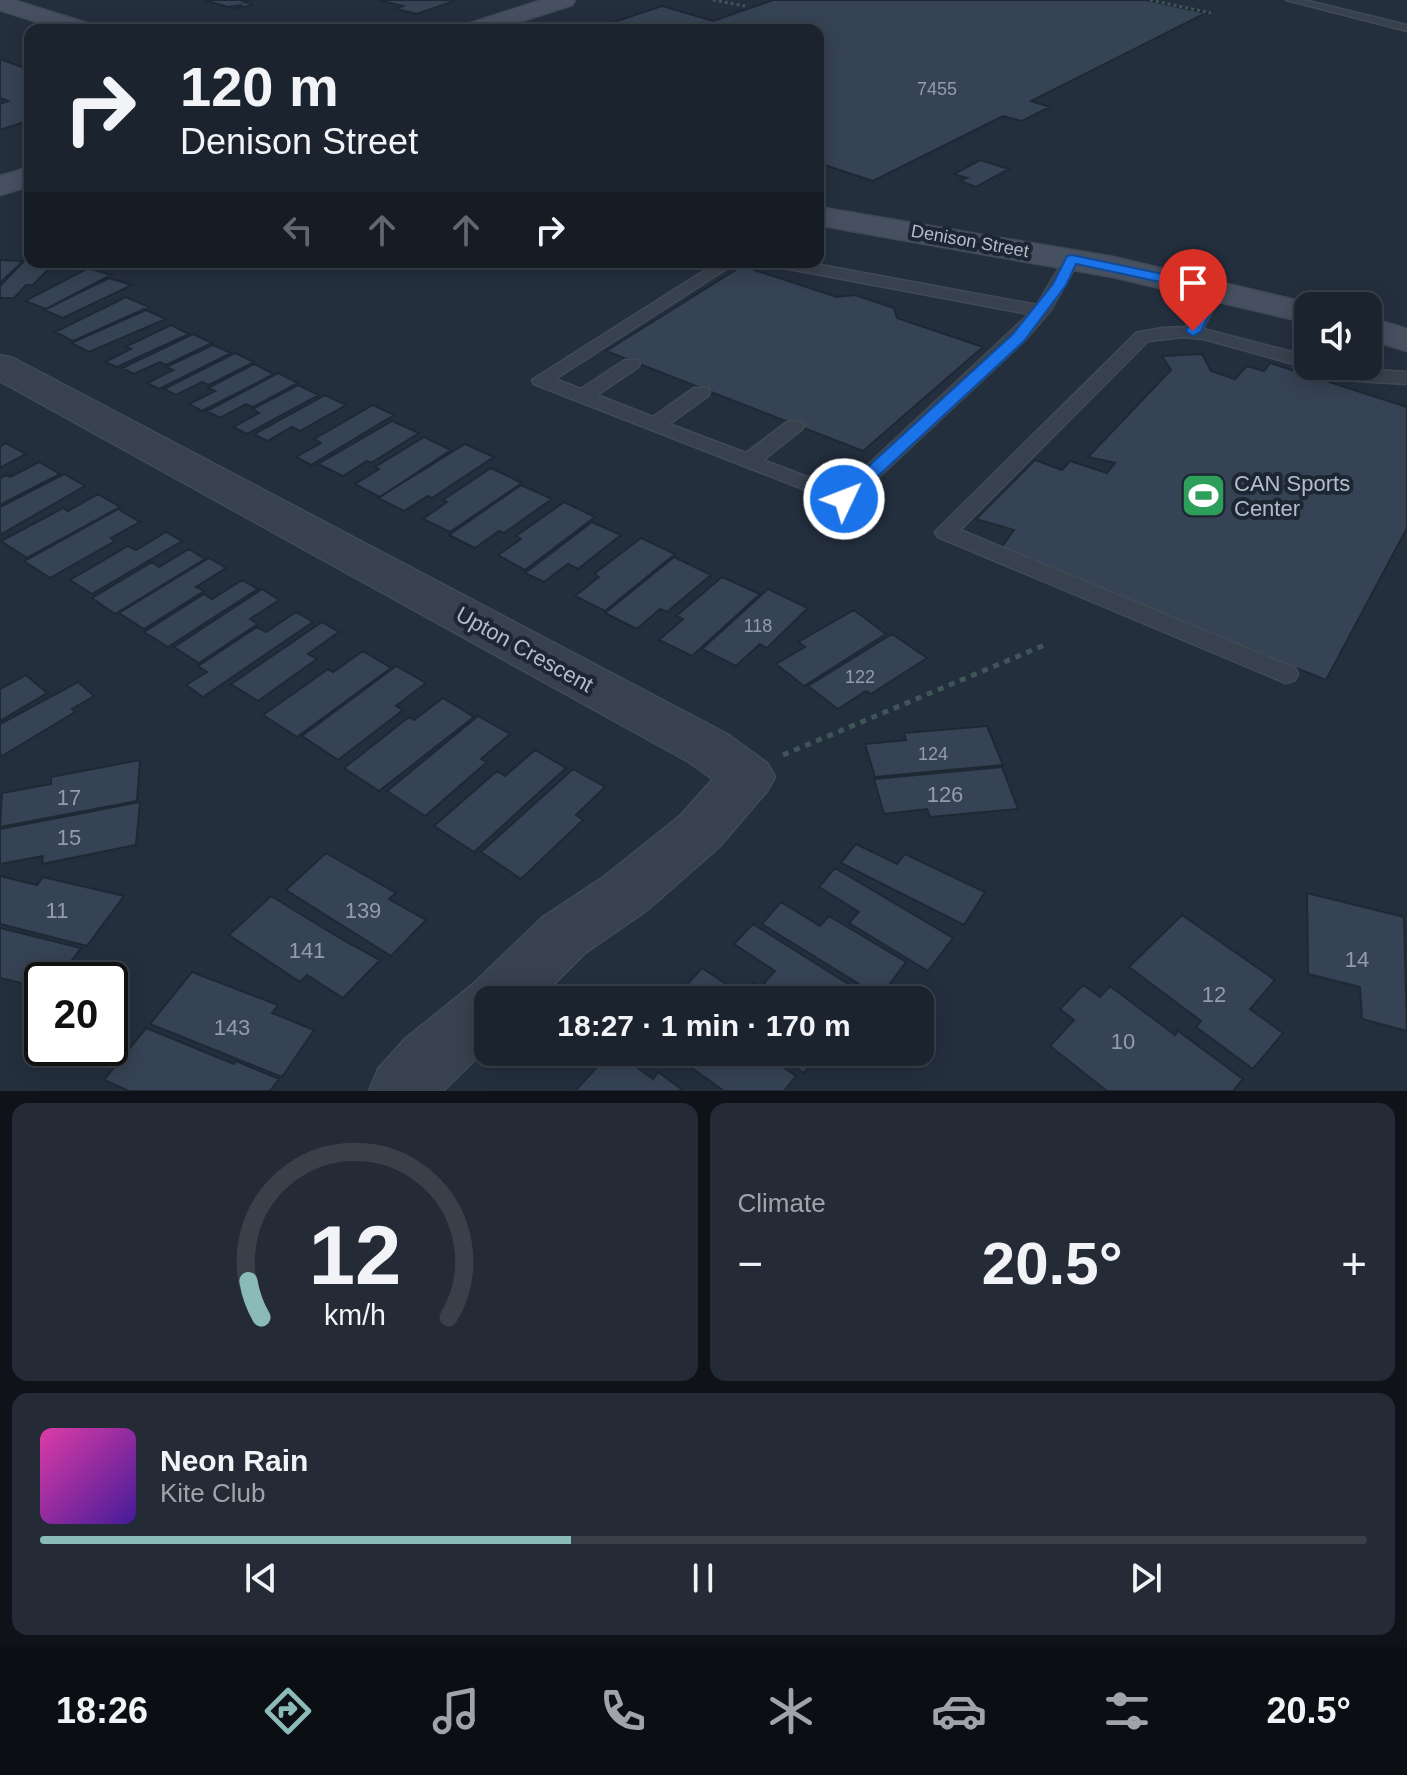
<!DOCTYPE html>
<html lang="en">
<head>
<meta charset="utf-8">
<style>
	:root { --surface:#1b232e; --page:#242b36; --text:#f1f3f6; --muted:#a0a4aa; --line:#39404a; --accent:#8bbbb9 }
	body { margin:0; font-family:Helvetica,sans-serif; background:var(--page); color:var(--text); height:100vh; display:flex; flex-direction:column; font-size:30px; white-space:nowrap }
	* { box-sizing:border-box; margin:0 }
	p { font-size:26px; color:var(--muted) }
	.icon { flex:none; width:44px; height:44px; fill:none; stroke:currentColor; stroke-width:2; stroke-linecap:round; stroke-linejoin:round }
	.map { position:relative; height:1091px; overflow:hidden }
	.drawer { display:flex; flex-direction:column; gap:12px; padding:12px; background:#0f1319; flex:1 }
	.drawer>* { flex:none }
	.hud { position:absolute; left:24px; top:24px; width:800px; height:244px; border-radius:16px; box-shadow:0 4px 20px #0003,0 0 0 2px var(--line); background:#1b232e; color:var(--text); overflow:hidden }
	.fabs { position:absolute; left:1294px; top:292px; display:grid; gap:16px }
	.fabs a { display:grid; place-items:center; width:88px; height:88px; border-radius:16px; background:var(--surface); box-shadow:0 4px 20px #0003,0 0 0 2px var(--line); font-size:40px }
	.speed { position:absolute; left:24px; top:962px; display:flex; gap:16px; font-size:40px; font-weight:700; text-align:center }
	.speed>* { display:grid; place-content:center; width:104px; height:104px; border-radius:50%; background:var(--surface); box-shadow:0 4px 20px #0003,0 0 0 2px var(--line); line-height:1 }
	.speed .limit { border:4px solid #111; border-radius:12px; background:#fff; color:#111 }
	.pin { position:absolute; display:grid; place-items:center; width:68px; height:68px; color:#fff; margin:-82px -34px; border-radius:50% 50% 50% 0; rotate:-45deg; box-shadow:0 0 8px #0007 }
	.pin .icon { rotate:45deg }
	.me { position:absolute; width:88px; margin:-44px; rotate:47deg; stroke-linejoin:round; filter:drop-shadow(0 0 6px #0008) }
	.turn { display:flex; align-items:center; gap:28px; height:168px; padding:0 24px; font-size:36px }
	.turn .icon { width:104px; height:104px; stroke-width:2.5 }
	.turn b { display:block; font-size:56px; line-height:68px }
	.lanes { display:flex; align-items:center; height:76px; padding:0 24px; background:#0003; justify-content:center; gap:40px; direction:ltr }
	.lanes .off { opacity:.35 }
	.big { font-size:60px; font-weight:600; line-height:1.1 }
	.drawer .tile { flex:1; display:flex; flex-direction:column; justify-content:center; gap:12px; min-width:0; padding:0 28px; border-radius:16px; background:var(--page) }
	.drawer .dial { align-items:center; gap:0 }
	.dial svg { height:208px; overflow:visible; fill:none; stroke:var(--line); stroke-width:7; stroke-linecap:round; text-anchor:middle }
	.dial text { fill:var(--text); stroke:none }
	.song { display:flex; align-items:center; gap:24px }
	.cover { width:96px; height:96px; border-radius:12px; background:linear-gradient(135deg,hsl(320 70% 55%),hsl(260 70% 35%)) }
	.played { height:8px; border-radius:4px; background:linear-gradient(90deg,var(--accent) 40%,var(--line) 40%) }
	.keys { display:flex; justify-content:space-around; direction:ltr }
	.heat { display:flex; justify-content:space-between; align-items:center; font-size:44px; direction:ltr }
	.drawer .tiles { flex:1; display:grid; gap:12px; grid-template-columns:1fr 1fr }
	.tile:last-child { grid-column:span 2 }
	.trip { position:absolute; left:474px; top:986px; width:460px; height:80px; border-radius:16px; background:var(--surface); box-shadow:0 4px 20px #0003,0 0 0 2px var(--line); font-weight:600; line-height:80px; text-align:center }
	.menu { display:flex; height:128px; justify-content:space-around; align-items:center; background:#0b0e12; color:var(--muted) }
	.menu .icon { width:56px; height:56px }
	.menu .active { color:var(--accent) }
	.menu b { font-size:36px; color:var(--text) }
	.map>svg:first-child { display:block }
</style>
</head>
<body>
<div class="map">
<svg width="1407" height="1091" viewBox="0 0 1407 1091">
	<rect width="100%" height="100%" fill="#242f3e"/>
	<path fill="#364354" stroke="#1f2835" stroke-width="2" d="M 204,0 L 251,0 L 244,2 L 254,5 L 234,9 L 242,5 L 228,7 Z
		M 378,0 L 457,0 L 417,14 L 396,9 L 403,6 Z
		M 773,0 L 1146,0 L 1206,13 L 1031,101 L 1050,107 L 1022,121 L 1003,116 L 873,181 L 818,163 L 818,30 L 590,30 L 662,6 L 713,21 Z
		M 0,59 L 30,70 L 30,120 L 0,130 L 0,104 L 8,101 L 0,98 Z
		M 980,160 L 1009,169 L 976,187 L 960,181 L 967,178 L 954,174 Z
		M 0,260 L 23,261 L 0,283 Z
		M 25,260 L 55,262 L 33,285 L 26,285 L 14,298 L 0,298 L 0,286 Z
		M 742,266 L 837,297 L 855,295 L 894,308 L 897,318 L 983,347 L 863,451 L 606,351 Z
		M 88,268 L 111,275 L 46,309 L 25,301 Z
		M 109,278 L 132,285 L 63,318 L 44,310 Z
		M 126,297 L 149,307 L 73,341 L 55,332 Z
		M 146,310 L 166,319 L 89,352 L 71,343 Z
		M 171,325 L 189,334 L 117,367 L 105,362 L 131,349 L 125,347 Z
		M 193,334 L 212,343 L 166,365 L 160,362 L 134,374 L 122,368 Z
		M 213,345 L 231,353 L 159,389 L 147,383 L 173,370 L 166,367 Z
		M 235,353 L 254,362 L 209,385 L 202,382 L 176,395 L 164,389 Z
		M 1202,354 L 1211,371 L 1235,379 L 1247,366 L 1264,371 L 1270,363 L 1407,407 L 1407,528 L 1326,680 L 1000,549 L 1014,530 L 976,519 L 1035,460 L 1062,470 L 1070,461 L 1107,473 L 1115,463 L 1088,457 L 1171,370 L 1162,356 Z
		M 254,364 L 274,374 L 202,411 L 189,404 L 215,391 L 208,388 Z
		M 278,373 L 298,383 L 253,407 L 246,404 L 220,418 L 207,411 Z
		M 298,385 L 319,395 L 247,434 L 233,427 L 259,413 L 253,409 Z
		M 325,395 L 346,405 L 300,431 L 292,427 L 267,441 L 254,434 Z
		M 373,405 L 394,415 L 311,465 L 296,457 L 321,443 L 314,439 Z
		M 392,421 L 419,433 L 371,463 L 367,461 L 343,476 L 318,464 Z
		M 424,437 L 451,450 L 380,497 L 355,484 L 379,469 L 375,467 Z
		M 6,443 L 26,454 L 0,468 L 0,446 Z
		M 465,444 L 494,457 L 432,498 L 428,496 L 404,511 L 378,498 Z
		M 39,462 L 60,474 L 0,505 L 0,478 L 7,475 L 10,477 Z
		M 491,468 L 522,483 L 450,532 L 423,519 L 447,502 L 443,500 Z
		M 64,474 L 85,486 L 0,535 L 0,507 Z
		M 521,485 L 552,499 L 504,533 L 499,531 L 475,548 L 449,535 Z
		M 98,494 L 120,507 L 27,558 L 1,541 L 63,508 L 68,511 Z
		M 564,502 L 595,517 L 525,570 L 498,555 L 521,539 L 516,536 Z
		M 118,509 L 140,522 L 111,538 L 115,541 L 50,578 L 24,561 Z
		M 592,522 L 621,535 L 578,569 L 568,564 L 544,582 L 525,573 Z
		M 166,532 L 182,541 L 92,594 L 70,580 L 128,546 L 136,550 Z
		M 641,538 L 675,554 L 605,611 L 575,596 L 599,577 L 594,574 Z
		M 189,549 L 205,559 L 115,614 L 92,598 L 152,562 L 159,567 Z
		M 674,557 L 711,575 L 667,612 L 660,609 L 637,629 L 605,613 Z
		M 209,558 L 226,568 L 196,587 L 204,591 L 144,629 L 119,613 Z
		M 722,577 L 760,594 L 692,656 L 659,640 L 683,619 L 676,616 Z
		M 242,580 L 258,589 L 168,647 L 144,632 L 204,594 L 212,599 Z
		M 262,589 L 279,600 L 250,619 L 258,624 L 199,663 L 174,647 Z
		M 768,589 L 808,608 L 767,648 L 760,644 L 736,666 L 702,649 Z
		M 854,610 L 886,634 L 804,686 L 776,664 L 805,647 L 798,642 Z
		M 296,612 L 313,622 L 203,697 L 186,685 L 207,672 L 198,666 L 257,627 L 266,632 Z
		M 322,622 L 339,632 L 308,654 L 317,659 L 258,701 L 231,684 Z
		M 892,634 L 927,658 L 871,694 L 866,691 L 838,709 L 808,686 Z
		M 363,651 L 391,668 L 297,737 L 263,715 L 328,669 L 333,672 Z
		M 396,666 L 426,683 L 396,706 L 403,710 L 338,760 L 302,736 Z
		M 26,675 L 47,693 L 0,721 L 0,689 Z
		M 78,682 L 94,696 L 72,709 L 75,712 L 2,756 L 0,754 L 0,724 Z
		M 443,698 L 474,717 L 379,791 L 344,768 L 409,717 L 414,720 Z
		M 478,716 L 510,734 L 481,759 L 487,762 L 425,816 L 387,791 Z
		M 987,726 L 1003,765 L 875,777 L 865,744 L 906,740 L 904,733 Z
		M 535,750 L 566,768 L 474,852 L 434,826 L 497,771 L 505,776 Z
		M 140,760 L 137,801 L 0,827 L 2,793 L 51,784 L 51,777 Z
		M 1002,767 L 1018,809 L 930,817 L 927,809 L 884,814 L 874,779 Z
		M 573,769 L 605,787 L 576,815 L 583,820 L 521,879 L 481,852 Z
		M 140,802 L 136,845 L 42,864 L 43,856 L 0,864 L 0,829 Z
		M 856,844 L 897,864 L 905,854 L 985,892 L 964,925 L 841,863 Z
		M 326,853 L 396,893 L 389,899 L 426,920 L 391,956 L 286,890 Z
		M 835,868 L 953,938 L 928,971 L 849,923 L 859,912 L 819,887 Z
		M 0,876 L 37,885 L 43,877 L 124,896 L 87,946 L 0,924 Z
		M 1307,893 L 1404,917 L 1407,1031 L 1362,1019 L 1360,987 L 1308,974 Z
		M 271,896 L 343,940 L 380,960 L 343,998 L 307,975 L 300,982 L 229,935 Z
		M 781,902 L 820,926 L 829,916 L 906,962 L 880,997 L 762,924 Z
		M 1182,915 L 1275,980 L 1250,1009 L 1283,1033 L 1253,1069 L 1196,1027 L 1201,1021 L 1129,967 Z
		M 753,924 L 872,999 L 790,1000 L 764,983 L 775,971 L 734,944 Z
		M 0,928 L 81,948 L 57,980 L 42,980 L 42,988 L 0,978 Z
		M 702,968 L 743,995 L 754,983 L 780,1000 L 697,1000 L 682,990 Z
		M 192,972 L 278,1005 L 272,1013 L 314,1030 L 282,1077 L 150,1024 Z
		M 1083,985 L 1100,997 L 1110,986 L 1175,1035 L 1178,1031 L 1243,1079 L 1233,1091 L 1107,1091 L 1050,1046 L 1074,1020 L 1060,1009 Z
		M 146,1028 L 234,1064 L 236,1061 L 279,1079 L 270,1091 L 129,1091 L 104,1080 Z
		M 611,1052 L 616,1052 L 653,1079 L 658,1072 L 684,1091 L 575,1091 Z
		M 689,1052 L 761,1052 L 796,1076 L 784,1091 L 724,1091 L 682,1061 Z
		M 773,1052 L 820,1052 L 804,1073 Z"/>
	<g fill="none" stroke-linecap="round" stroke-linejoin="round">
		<defs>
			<path id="service" d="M 1286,0 L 1304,0 L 1407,25 L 1407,31 Z
				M 1072,254 L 1080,259 L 1050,311 L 1024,341 L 851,503 L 844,505 L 534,384 L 532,380 L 718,262 L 737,262 L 555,379 L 581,389 L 625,360 L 637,360 L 640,364 L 637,368 L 597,395 L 653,417 L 694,388 L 708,388 L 710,392 L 708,396 L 669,424 L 746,453 L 787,422 L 801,422 L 804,426 L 801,430 L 763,460 L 841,490 L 1029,314 L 778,267 L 770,262 L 804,262 L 1037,305 L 1066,256 Z
				M 1215,284 L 1223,289 L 1203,329 L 1308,356 L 1308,366 L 1407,372 L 1407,384 L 1355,381 L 1204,339 L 1183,337 L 1148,341 L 960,530 L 1295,668 L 1298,674 L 1295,680 L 1286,683 L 938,537 L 935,532 L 1136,333 L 1162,328 L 1186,327 L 1207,289 Z"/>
			<path id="minor" d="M 0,355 L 13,358 L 727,734 L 767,763 L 775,777 L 767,791 L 720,846 L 647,910 L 585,953 L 538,1000 L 488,1000 L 488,1047 L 443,1091 L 369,1091 L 378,1069 L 405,1039 L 472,985 L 543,917 L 605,876 L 680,816 L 713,779 L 689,762 L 0,381 Z"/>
			<path id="secondary" d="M 0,0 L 13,0 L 93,25 L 96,30 L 62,30 L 0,10 Z
				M 542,0 L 575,0 L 572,5 L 495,30 L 462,30 L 465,25 Z
				M 30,167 L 30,186 L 0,195 L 0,176 Z
				M 818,207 L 1113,257 L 1320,306 L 1308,306 L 1308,323 L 1113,277 L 818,225 Z
				M 1368,317 L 1407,329 L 1407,351 L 1368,339 Z"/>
		</defs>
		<use href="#service" stroke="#414a57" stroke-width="3"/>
		<use href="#minor" stroke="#414a57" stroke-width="3"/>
		<use href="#secondary" stroke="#414a57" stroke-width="3"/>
		<path stroke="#3f5557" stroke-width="3" stroke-dasharray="3 3" stroke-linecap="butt" d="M 713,0 L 745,6
			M 1150,0 L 1211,13"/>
		<path stroke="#3f5557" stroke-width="5" stroke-dasharray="6 6" stroke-linecap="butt" d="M 783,755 L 1047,644"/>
		<use href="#service" fill="#38414e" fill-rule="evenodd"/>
		<use href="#minor" fill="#38414e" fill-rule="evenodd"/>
		<use href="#secondary" fill="#465061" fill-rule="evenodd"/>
	</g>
	<path fill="#1a73e8" stroke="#114b97" stroke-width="2" d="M 1072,255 L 1215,285 L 1222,289 L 1201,331 L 1193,336 L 1186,331 L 1207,292 L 1076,264 L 1066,285 L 1024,341 L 850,502 L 837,502 L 835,499 L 837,495 L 1013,334 L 1053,284 L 1067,256 Z"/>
	<defs>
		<symbol id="stadium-square" viewBox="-11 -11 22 22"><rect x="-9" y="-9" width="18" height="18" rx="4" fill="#2e9e5b" stroke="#1d2633"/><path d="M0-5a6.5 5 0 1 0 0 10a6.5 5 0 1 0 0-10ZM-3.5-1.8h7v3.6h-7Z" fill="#fff"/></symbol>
	</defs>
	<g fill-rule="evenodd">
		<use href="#stadium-square" x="1178" y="470" width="51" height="51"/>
	</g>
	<g text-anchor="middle" stroke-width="8" stroke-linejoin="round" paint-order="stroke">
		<g font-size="18" fill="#929caa">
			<text x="937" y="95">7455</text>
			<text x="758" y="632">118</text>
			<text x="860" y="683">122</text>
			<text x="933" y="760">124</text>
		</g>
		<g font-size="18" fill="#b4bcc9" stroke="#1d2633">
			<text transform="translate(970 241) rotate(10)" y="6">Denison Street</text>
		</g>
		<g font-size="22" fill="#b4bcc9" stroke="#1d2633" text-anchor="start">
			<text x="1234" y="491">CAN Sports<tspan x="1234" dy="25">Center</tspan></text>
		</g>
		<g font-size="22" fill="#b4bcc9" stroke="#1d2633">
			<text transform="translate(525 649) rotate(29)" y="8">Upton Crescent</text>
		</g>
		<g font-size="22" fill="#929caa">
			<text x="945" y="802">126</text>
			<text x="69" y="805">17</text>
			<text x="69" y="845">15</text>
			<text x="57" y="918">11</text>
			<text x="363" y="918">139</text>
			<text x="307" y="958">141</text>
			<text x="1357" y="967">14</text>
			<text x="1214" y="1002">12</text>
			<text x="232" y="1035">143</text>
			<text x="1123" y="1049">10</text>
		</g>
	</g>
</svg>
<div class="fabs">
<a><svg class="icon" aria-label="sound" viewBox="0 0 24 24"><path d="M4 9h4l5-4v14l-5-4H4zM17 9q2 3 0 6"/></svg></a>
</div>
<div class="speed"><div class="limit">20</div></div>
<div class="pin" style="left:1193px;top:331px;background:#d93025"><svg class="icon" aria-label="arrive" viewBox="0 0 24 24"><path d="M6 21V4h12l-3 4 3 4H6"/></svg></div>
<svg class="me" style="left:844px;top:499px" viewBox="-20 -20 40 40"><circle r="17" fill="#1a73e8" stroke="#fff" stroke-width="3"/><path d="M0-11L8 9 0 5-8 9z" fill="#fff"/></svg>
<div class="trip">18:27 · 1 min · 170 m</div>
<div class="hud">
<div class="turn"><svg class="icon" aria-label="right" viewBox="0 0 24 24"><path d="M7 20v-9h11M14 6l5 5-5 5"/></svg><div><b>120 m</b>Denison Street</div></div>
<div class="lanes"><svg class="icon off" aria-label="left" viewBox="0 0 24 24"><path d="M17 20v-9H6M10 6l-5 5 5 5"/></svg><svg class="icon off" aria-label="ahead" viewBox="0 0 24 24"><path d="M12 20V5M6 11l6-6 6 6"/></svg><svg class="icon off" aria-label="ahead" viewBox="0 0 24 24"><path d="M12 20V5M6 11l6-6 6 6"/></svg><svg class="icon" aria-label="right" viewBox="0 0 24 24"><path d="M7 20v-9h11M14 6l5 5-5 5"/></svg></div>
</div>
</div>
<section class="drawer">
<div class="tiles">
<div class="tile dial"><svg viewBox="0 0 100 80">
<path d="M14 69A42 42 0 1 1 86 69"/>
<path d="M14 69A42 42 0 0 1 9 55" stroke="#8bbbb9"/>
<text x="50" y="56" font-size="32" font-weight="700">12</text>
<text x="50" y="72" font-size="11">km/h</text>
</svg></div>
<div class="tile"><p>Climate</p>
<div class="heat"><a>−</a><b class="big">20.5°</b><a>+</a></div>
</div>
<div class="tile">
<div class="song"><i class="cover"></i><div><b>Neon Rain</b><p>Kite Club</p></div></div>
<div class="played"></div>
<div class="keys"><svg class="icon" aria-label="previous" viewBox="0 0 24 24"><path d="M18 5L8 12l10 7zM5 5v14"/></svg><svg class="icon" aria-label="pause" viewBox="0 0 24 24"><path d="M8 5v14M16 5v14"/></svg><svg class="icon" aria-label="next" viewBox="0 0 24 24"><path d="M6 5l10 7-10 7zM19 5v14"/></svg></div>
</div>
</div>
</section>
<nav class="menu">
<b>18:26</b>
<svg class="icon active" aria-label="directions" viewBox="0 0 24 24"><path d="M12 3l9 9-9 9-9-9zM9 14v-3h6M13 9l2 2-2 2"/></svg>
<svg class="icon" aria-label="music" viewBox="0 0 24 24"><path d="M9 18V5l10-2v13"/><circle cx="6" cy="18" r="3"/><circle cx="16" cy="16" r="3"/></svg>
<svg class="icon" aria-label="phone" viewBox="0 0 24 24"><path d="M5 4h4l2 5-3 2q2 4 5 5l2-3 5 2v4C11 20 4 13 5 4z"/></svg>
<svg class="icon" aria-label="climate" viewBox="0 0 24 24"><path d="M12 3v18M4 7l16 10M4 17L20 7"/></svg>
<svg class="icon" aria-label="car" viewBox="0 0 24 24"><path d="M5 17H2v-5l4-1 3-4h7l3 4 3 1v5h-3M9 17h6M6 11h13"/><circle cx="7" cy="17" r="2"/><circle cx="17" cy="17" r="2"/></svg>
<svg class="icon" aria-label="filters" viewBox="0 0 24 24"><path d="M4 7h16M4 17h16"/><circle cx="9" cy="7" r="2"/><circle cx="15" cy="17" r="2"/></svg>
<b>20.5°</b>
</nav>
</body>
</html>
